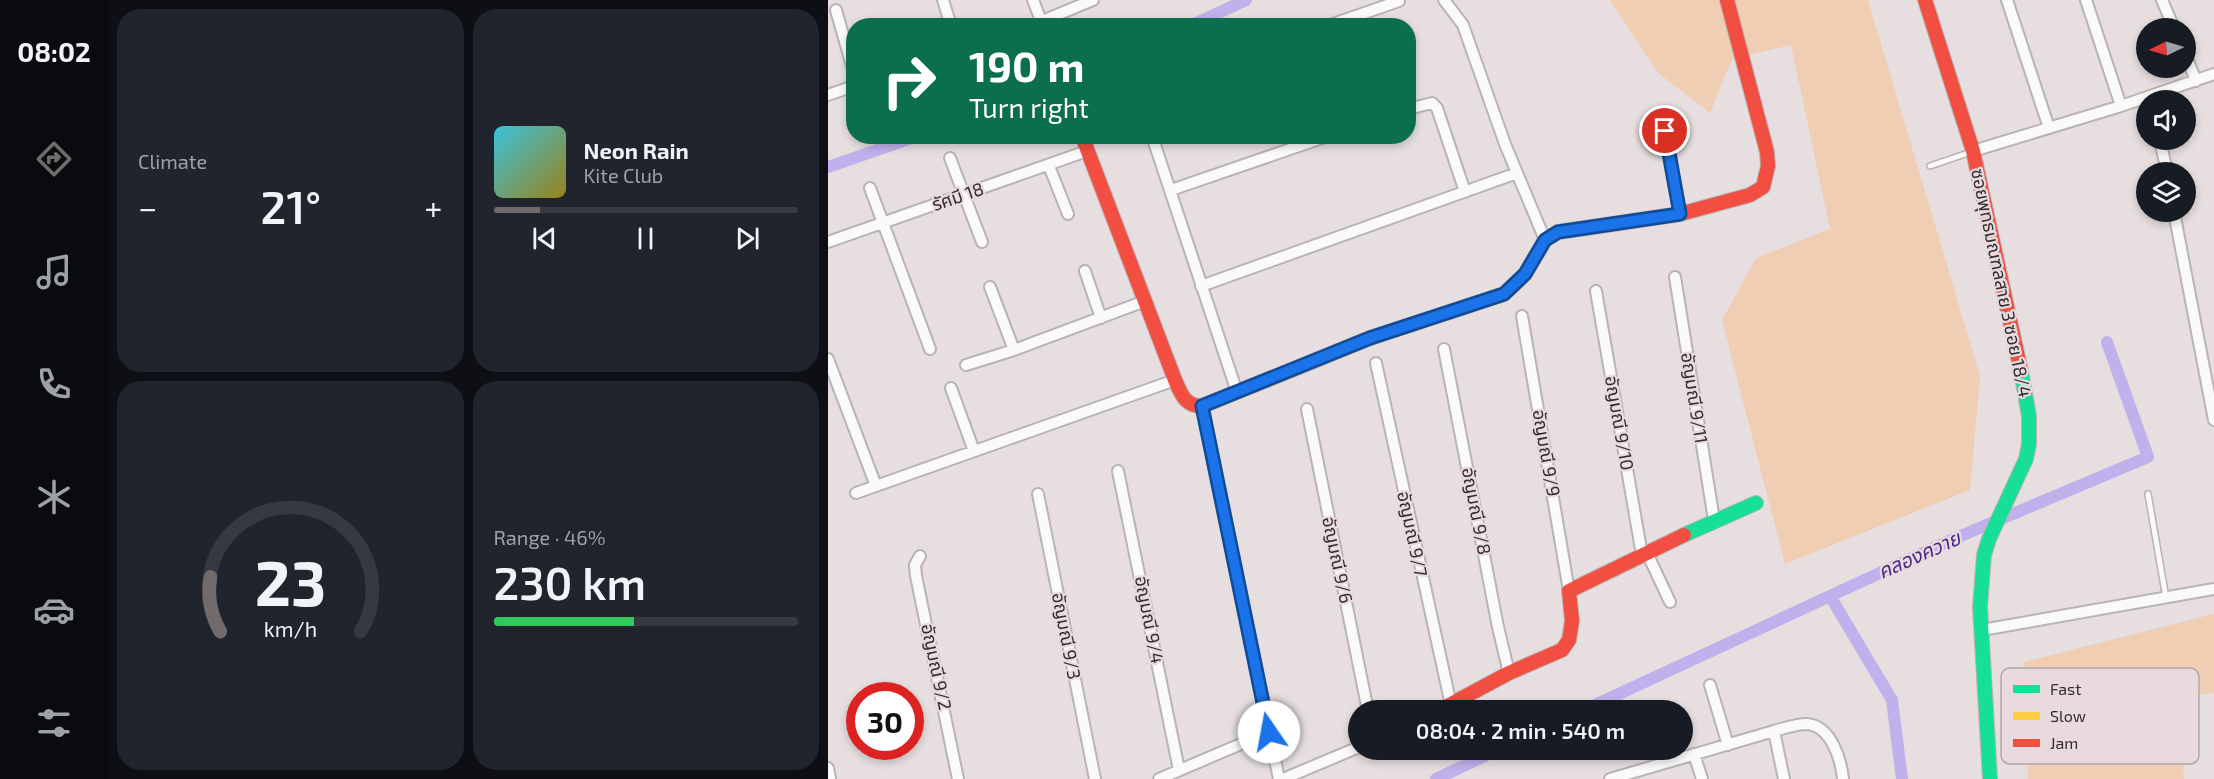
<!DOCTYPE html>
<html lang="en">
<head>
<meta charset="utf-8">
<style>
	:root { --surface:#171b24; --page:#20242c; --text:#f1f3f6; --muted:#9ea1a6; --line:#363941; --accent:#716b6c }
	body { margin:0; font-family:"Exo 2","Noto Sans Thai",sans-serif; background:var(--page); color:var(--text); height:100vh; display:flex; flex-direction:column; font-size:22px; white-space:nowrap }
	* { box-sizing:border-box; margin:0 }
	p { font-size:20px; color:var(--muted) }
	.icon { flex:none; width:33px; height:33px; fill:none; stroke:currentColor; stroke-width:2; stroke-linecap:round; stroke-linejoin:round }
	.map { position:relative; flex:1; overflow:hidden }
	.details { display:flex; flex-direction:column; gap:9px; padding:9px; background:#0d0f14; width:720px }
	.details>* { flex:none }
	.top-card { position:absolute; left:18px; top:18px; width:570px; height:126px; border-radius:24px; box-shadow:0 3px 9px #0003; background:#0b6e4f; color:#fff; overflow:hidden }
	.needle { width:39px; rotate:265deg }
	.tools { position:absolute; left:1308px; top:18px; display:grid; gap:12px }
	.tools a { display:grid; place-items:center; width:60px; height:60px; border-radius:50%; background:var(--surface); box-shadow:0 3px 9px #0003; font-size:30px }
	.speed { position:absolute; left:18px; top:682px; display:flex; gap:12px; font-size:30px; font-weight:700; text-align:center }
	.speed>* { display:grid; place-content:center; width:78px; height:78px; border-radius:50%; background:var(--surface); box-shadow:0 3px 9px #0003; line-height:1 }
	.speed .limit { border:9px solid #d22; background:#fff; color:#111 }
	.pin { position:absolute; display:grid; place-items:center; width:51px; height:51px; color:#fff; margin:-26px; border:3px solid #fff; border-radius:50%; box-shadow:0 2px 6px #0007 }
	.me { position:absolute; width:66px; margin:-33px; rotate:348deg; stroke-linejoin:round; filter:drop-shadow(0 0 4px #0008) }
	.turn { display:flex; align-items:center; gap:21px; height:126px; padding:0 24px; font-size:27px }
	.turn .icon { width:78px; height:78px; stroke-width:2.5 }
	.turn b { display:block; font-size:42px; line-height:51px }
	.big { font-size:45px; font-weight:600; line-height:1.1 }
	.details .widget { flex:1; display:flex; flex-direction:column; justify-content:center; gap:9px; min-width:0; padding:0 21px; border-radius:24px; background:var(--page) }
	.details .dial { align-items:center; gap:0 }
	.dial svg { height:156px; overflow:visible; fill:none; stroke:var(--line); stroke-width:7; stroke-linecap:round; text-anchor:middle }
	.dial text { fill:var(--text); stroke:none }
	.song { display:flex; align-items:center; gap:18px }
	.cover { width:72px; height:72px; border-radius:9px; background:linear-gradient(135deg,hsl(190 70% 55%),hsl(50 70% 35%)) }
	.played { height:6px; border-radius:3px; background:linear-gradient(90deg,var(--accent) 15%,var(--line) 15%) }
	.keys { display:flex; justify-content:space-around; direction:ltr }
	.heat { display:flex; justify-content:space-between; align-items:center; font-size:33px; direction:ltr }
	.charge { height:9px; border-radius:4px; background:linear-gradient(90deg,#34c759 46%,var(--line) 0) }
	.details .tiles { flex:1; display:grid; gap:9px; grid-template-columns:repeat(2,1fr) }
	.trip { position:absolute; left:520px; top:700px; width:345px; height:60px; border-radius:30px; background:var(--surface); box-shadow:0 3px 9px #0003; font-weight:600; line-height:60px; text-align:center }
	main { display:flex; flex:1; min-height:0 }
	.dock { display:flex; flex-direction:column; width:108px; justify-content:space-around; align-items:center; background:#090b0e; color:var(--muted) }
	.dock .icon { width:42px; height:42px }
	.dock .selected { color:var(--accent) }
	.dock b { font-size:27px; color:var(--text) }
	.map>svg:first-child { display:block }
</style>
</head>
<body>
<main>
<nav class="dock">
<b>08:02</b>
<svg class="icon selected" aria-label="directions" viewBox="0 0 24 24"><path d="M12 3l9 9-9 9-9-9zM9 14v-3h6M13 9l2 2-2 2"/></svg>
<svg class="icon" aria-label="music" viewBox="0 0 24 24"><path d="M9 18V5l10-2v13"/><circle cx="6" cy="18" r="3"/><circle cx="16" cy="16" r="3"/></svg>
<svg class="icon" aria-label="phone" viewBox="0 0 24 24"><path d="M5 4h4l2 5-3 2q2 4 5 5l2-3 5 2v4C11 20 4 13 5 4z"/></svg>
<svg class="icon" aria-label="climate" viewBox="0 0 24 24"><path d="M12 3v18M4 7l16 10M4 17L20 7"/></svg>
<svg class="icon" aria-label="car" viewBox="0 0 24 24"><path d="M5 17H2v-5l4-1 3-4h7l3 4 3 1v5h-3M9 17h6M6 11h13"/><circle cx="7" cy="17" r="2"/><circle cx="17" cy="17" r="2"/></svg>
<svg class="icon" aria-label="filters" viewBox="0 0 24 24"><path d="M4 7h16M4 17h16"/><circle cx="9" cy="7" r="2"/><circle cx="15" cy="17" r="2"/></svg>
</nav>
<section class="details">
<div class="tiles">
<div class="widget"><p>Climate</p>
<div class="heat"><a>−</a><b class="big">21°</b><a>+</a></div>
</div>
<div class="widget">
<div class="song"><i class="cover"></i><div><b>Neon Rain</b><p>Kite Club</p></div></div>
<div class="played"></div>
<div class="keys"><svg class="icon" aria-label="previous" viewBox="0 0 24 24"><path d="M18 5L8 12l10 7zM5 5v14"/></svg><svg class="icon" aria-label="pause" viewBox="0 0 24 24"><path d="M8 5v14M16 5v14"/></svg><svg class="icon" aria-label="next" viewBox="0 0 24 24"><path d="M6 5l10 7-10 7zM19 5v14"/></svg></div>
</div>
<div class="widget dial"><svg viewBox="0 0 100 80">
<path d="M14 69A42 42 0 1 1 86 69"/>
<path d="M14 69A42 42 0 0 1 9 41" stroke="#716b6c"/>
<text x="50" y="56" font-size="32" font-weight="700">23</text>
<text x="50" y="72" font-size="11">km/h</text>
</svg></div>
<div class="widget"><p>Range · 46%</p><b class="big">230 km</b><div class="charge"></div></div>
</div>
</section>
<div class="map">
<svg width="1386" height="779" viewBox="0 0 1386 779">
	<rect width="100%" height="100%" fill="#e6dedf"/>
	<path fill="#efceb4" d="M 782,0 L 1040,0 L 1152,376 L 1142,490 L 957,564 L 894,320 L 928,258 L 1002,229 L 963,45 L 904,59 L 882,113 L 830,73 Z
		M 1386,614 L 1386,693 L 1351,697 L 1356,779 L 1200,779 L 1195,662 Z"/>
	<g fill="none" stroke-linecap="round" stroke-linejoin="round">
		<path stroke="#c0b1ec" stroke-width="12" d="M 362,26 L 418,0
			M 0,167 L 89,136
			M 1002,596 L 1064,700 L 1074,779
			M 754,711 L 1123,540 L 1320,457 L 1279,342
			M 608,779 L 669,750"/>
		<defs>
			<path id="lane" d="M 1102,166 L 1143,152
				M 1320,494 L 1338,598"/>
			<path id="street" d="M 115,0 L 123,26
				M 205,0 L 215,26
				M 616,0 L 635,25 L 677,144 L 717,240
				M 1179,0 L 1221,128
				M 1258,0 L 1293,106
				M 1334,0 L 1346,28
				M 8,10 L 26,73
				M 202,26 L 265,0
				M 499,26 L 571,1
				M 1358,56 L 1368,81
				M 0,95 L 26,86
				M 580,109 L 604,103 L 609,108 L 637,192
				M 837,131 L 852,214
				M 324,136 L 409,392
				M 1332,140 L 1339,172
				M 1145,151 L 1293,106 L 1386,74
				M 122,158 L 154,242
				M 221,166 L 240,214
				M 42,188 L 102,349
				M 343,190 L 500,136
				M 1346,212 L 1386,420
				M 0,242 L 259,151
				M 257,271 L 273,318
				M 847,277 L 886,520
				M 373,286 L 689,173
				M 162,287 L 186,350
				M 768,291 L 814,555
				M 694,316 L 741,591
				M 616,349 L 670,627 L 681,673
				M 0,359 L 48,486
				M 548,363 L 623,705
				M 138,365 L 186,350 L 317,301
				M 123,388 L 146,451
				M 374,406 L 451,779
				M 479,409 L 540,711
				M 290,471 L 351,770
				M 28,493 L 347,380
				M 210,494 L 267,779
				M 819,553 L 842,602
				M 92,556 L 87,565 L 88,576 L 130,779
				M 1154,630 L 1386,589
				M 882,685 L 900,745
				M 946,731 L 956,779
				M 866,754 L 874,779
				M 0,768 L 2,779
				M 331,779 L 441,732
				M 455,779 L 531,747
				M 782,779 L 946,731 C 957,728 968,724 979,724 C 1003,726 1013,759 1015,779"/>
			<path id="fast" d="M 856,535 L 928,503
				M 1162,779 L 1152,607 L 1156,555 L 1161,539 L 1198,459 L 1201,444 L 1201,416 L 1193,371"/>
			<path id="slow" d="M 471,367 L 542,338 L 676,294 L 697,274 L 717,240 L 730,232 L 751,229"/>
			<path id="jam" d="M 1097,0 L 1145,151 L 1193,371
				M 254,136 L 347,380 C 353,394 357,406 374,406 L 471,367
				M 751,229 L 852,214 L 922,195 L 935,187 L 940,166 L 939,152 L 899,0
				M 610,711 L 681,673 L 734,650 L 741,640 L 744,621 L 741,591 L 856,535"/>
		</defs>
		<use href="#lane" stroke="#b9b3b4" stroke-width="8"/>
		<use href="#street" stroke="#b9b3b4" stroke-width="14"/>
		<use href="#fast" stroke="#b9b3b4" stroke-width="16"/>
		<use href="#slow" stroke="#b9b3b4" stroke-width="16"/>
		<use href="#jam" stroke="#b9b3b4" stroke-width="16"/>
		<use href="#lane" stroke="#fbfafa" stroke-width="5"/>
		<use href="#street" stroke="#fbfafa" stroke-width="10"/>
		<use href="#fast" stroke="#16e098" stroke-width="14"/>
		<use href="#slow" stroke="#ffcf43" stroke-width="14"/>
		<use href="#jam" stroke="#f24e42" stroke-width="14"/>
	</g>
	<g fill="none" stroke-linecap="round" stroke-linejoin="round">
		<defs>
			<path id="route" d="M 441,732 L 374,406 L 542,338 L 676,294 L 697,274 L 717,240 L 730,232 L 852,214 L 837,131"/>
		</defs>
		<use href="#route" stroke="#114b97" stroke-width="15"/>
		<use href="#route" stroke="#1a73e8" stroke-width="10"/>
	</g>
	<g text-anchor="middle" stroke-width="4.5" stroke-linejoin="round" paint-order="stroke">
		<g font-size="18" fill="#322d2e" stroke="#e9dade">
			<text transform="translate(130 197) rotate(-19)" y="6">รัศมี 18</text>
			<text transform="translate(1173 283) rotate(78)" y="6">ซอยพุทธมณฑลสาย 3 ซอย 18/4</text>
			<text transform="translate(866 398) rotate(81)" y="6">อัญมณี 9/11</text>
			<text transform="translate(791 423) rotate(80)" y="6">อัญมณี 9/10</text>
			<text transform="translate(718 453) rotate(80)" y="6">อัญมณี 9/9</text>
			<text transform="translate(648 511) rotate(79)" y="6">อัญมณี 9/8</text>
			<text transform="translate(584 534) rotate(78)" y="6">อัญมณี 9/7</text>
			<text transform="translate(509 560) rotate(78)" y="6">อัญมณี 9/6</text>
			<text transform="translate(321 620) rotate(79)" y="6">อัญมณี 9/4</text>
			<text transform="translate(238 636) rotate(79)" y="6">อัญมณี 9/3</text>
			<text transform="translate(108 667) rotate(78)" y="6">อัญมณี 9/2</text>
		</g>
		<g font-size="20" font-style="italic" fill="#492987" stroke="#e9dade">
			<text transform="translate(1091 555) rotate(-24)" y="7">คลองควาย</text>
		</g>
	</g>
	<rect x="1173" y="668" width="198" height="96" rx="9" fill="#e9dade" stroke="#b2a6a9" stroke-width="1.5"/>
	<rect x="1185" y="685" width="27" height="8" fill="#16e098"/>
	<rect x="1185" y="712" width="27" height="8" fill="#ffcf43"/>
	<rect x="1185" y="739" width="27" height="8" fill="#f24e42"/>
	<g font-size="16" fill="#322d2e">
		<text x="1222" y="695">Fast</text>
		<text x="1222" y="722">Slow</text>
		<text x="1222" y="749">Jam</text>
	</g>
</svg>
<div class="tools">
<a><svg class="needle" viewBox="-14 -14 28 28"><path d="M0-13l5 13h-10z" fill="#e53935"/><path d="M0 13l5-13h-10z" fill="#9ea1a6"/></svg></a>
<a><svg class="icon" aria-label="sound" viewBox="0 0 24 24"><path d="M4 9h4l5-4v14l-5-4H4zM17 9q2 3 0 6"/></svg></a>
<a><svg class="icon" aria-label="layers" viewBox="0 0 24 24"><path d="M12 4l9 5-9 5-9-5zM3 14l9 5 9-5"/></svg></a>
</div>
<div class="speed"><div class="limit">30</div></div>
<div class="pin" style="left:837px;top:131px;background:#d93025"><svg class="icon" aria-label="arrive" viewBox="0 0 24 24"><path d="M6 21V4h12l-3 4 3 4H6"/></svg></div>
<svg class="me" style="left:441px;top:732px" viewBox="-20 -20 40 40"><circle r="19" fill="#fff"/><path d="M0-13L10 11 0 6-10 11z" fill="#1a73e8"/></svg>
<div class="trip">08:04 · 2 min · 540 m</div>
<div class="top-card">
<div class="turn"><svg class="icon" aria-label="right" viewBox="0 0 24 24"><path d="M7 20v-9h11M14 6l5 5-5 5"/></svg><div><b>190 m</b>Turn right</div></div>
</div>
</div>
</main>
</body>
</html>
